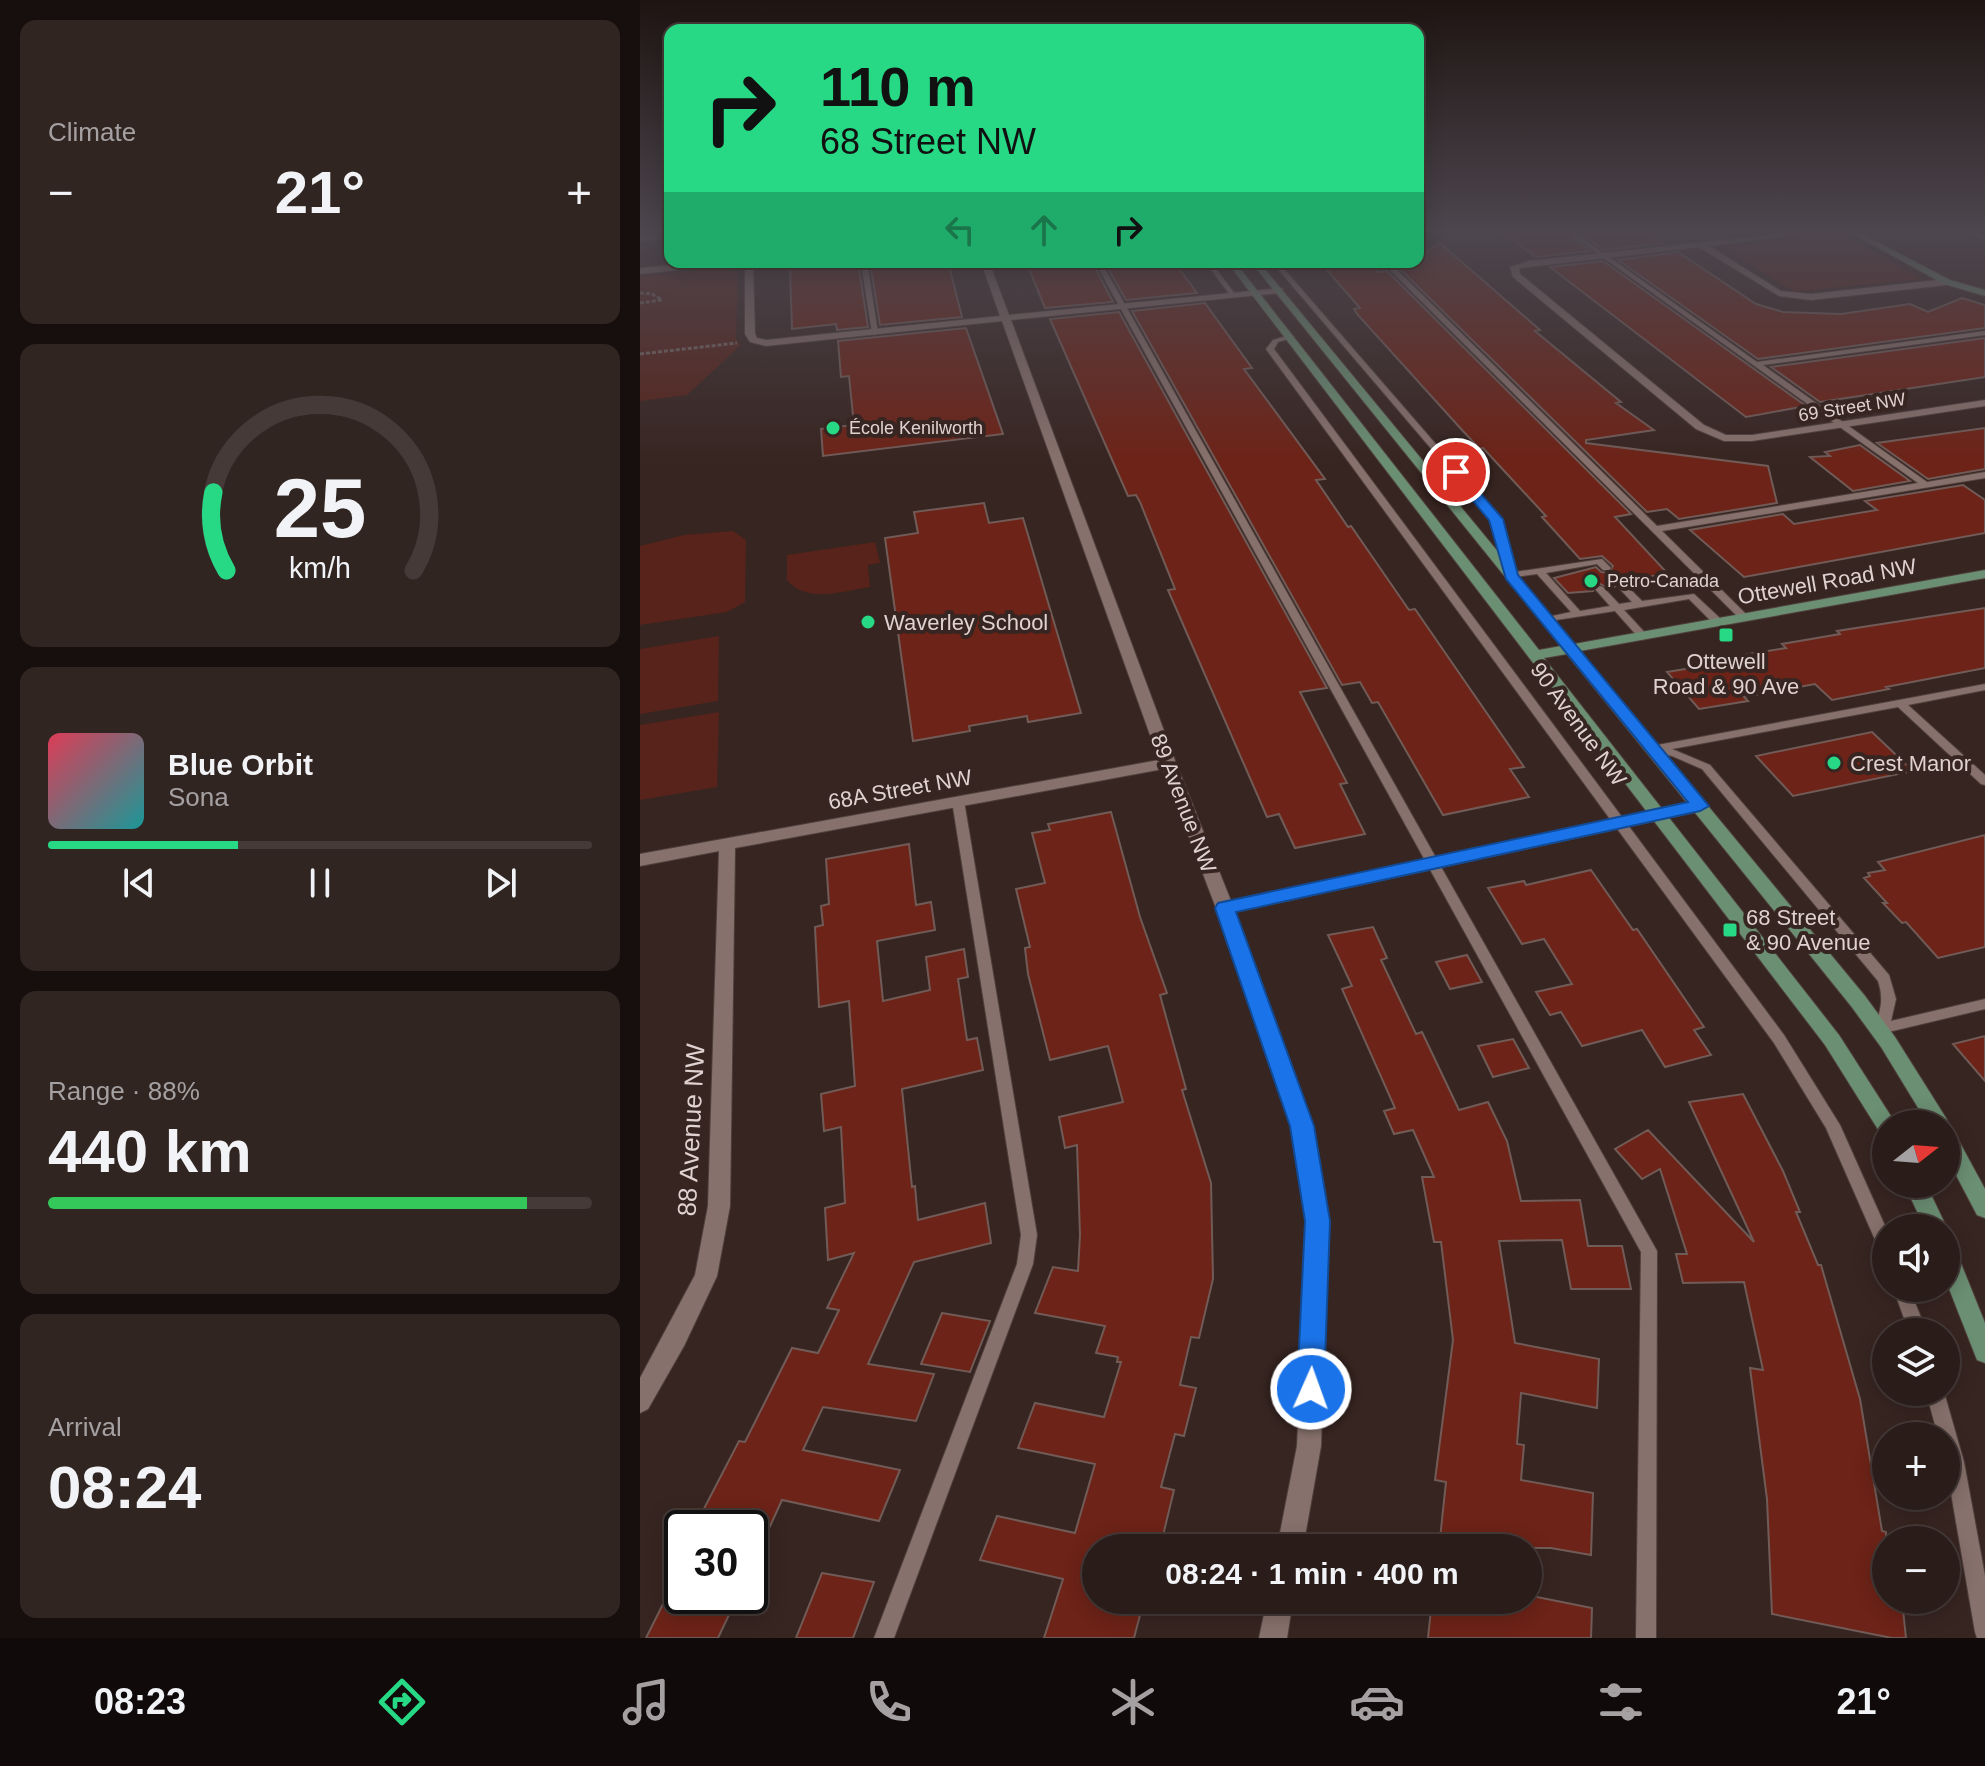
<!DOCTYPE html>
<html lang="en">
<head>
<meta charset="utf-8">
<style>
	:root { --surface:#291c19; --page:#312522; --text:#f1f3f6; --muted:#a5a1a2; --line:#453a38; --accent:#27d885 }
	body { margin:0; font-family:Arial,sans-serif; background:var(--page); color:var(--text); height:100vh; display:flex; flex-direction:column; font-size:30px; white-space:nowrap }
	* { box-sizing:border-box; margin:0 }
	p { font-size:26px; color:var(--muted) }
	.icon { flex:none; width:44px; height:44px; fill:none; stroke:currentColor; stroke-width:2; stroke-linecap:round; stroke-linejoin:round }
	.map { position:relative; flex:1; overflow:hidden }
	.details { display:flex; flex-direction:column; gap:20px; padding:20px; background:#170f0e; width:640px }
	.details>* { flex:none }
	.guide { position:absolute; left:24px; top:24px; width:760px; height:244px; border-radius:16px; box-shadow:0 4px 20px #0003,0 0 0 2px var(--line); background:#27d885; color:#111; overflow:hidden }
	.needle { width:52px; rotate:73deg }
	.buttons { position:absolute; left:1232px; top:1110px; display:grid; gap:16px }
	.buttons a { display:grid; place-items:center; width:88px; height:88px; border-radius:50%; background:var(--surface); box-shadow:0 4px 20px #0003,0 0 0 2px var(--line); font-size:40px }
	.speed { position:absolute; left:24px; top:1510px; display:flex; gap:16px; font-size:40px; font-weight:700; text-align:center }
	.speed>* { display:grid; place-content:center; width:104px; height:104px; border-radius:50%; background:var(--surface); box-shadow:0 4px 20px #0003,0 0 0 2px var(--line); line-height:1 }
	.speed .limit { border:4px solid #111; border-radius:12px; background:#fff; color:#111 }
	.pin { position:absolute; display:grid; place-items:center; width:68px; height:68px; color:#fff; margin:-34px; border:4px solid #fff; border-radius:50%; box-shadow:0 2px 8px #0007 }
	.me { position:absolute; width:88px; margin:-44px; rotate:2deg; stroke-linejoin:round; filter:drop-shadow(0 0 6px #0008) }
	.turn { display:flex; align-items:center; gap:28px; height:168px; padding:0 24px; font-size:36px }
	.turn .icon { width:104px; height:104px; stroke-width:2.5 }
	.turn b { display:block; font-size:56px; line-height:68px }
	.lanes { display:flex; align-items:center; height:76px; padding:0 24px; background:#0003; justify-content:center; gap:40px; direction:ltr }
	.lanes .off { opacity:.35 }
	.big { font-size:60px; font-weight:800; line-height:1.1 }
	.details .card { flex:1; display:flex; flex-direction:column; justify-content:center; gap:12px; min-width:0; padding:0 28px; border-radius:16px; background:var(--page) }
	.details .dial { align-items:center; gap:0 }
	.dial svg { height:208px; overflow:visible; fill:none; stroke:var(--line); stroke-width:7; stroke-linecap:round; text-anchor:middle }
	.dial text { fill:var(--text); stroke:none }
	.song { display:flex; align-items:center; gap:24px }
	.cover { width:96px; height:96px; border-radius:12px; background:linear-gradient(135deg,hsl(350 70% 55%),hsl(180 70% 35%)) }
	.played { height:8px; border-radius:4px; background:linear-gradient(90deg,var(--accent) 35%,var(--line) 35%) }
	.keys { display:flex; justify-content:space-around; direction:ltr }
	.heat { display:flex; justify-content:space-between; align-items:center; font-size:44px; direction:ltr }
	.charge { height:12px; border-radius:6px; background:linear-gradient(90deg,#34c759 88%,var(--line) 0) }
	.trip { position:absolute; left:442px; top:1534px; width:460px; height:80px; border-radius:40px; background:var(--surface); box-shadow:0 4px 20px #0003,0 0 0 2px var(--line); font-weight:800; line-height:80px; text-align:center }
	.tab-bar { display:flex; height:128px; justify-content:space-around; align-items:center; background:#100b0a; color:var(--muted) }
	.tab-bar .icon { width:56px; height:56px }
	.tab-bar .active { color:var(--accent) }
	.tab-bar b { font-size:36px; color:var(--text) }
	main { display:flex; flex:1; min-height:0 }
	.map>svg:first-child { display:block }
</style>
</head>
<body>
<main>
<section class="details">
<div class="card"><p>Climate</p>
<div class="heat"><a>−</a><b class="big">21°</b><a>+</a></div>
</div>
<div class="card dial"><svg viewBox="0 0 100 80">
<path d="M14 69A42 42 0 1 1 86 69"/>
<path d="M14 69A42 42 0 0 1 9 39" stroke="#27d885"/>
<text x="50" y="56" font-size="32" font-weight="700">25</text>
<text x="50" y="72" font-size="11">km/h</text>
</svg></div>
<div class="card">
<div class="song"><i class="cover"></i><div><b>Blue Orbit</b><p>Sona</p></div></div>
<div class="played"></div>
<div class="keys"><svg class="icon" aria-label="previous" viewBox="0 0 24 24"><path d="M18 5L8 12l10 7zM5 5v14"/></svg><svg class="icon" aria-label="pause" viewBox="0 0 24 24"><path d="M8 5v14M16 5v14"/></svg><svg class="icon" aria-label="next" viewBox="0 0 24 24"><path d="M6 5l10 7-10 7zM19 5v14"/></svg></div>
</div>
<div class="card"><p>Range · 88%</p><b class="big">440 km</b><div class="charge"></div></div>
<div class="card"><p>Arrival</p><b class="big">08:24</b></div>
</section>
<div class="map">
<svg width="1345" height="1638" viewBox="0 0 1345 1638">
	<rect width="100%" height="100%" fill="#372521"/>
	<path fill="#57231a" d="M 1189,233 L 1205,235 L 1281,279 L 1155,292 L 1081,247 Z
		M 79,268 L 98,272 L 96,339 L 101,345 L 47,395 L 0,401 L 0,276 Z
		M 93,531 L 106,540 L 105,602 L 87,612 L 0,625 L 0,546 L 44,535 Z
		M 235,542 L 240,563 L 228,565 L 230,587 C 203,591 167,604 147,580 L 147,555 Z
		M 79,636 L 78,701 L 0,714 L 0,649 Z
		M 79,712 L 77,787 L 0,800 L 0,725 Z"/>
	<path fill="#6d2317" stroke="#715b57" stroke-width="2" d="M 863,233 L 926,233 L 950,251 L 896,257 Z
		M 940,233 L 1008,233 L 1024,243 L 964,250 Z
		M 800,243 L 900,330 L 895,331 L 981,402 L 976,403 L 1014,430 L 946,440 L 946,443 L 1128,466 L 1137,503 L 1039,519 L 1027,509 L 1007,512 L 760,269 L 771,262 L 778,262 L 778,257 Z
		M 1038,252 L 1116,304 L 1143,312 L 1201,314 L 1270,304 L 1288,312 L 1322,298 L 1345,305 L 1345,328 L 1118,359 L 978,260 Z
		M 963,261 L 1166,406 L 1106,417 L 910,267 Z
		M 155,262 L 218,262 L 228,327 L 197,330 L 196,324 L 152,329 L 150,269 L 157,268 Z
		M 230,262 L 308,262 L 322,317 L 240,325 Z
		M 416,262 L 419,267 L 453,264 L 473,302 L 405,308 L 387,264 Z
		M 474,262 L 534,262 L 557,293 L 486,300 L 465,263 Z
		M 680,262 L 728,262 L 738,272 L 747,271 L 991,514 L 975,517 L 1028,574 L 992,579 L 989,583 L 980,580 L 974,587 L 968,588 L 958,583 L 953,591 L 928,593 L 914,578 L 956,567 L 961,572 L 969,573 L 973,566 L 962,556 L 940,559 L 902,517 L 906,516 L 843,448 L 840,449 L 822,430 L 717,314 L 714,309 L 720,308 Z
		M 565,303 L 612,368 L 604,369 L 685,479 L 676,480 L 708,527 L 711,526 L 769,610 L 775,609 L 884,767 L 870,769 L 889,797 L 803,815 L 738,702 L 732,703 L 720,682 L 702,685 L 492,311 Z
		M 479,312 L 687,688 L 660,692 L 707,783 L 700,784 L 725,834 L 655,848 L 639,814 L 627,817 L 528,590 L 535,589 L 500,502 L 496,495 L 488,496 L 410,319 Z
		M 326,328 L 363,434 L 183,456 L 181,429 L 214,425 L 209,376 L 201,377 L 198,341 Z
		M 1345,338 L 1345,377 L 1180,402 L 1131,367 Z
		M 1345,428 L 1345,469 L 1288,479 L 1237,443 Z
		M 1220,445 L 1270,481 L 1213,491 L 1170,457 L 1190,456 L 1185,452 Z
		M 1323,485 L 1345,500 L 1345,533 L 1104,577 L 1050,530 L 1143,514 L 1154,524 L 1237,510 L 1225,501 Z
		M 344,503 L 349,523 L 383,518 L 441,713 L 388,722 L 387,716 L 329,726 L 330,731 L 273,741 L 245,538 L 278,533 L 274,512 Z
		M 1345,608 L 1345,668 L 1246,687 L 1249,689 L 1192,700 L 1175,684 L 1104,697 L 1108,701 L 1059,709 L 1027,672 L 1088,662 L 1084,658 L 1146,648 L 1142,644 L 1200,634 L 1197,631 Z
		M 1232,732 L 1273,771 L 1153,796 L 1116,756 Z
		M 471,812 L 500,917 L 527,993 L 520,995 L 546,1089 L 542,1090 L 571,1183 L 573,1279 L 559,1338 L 551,1337 L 540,1385 L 556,1388 L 544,1436 L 535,1434 L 521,1487 L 534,1490 L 520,1548 L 456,1548 L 456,1600 L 504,1600 L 494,1638 L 404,1638 L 423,1579 L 340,1560 L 357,1516 L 435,1533 L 455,1464 L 378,1448 L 395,1403 L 464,1417 L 481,1362 L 477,1362 L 478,1357 L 456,1353 L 465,1326 L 395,1313 L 413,1267 L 438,1271 L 440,1235 L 437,1145 L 425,1148 L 419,1117 L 483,1102 L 468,1046 L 410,1060 L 388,974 L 385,948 L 390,947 L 376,889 L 405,883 L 392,833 L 410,830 L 408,824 Z
		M 1345,835 L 1345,947 L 1298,958 L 1266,922 L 1262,923 L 1243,903 L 1247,903 L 1224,878 L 1230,876 L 1228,873 L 1245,870 L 1238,862 Z
		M 269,844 L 276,905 L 291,902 L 295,930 L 237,941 L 243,1001 L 290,990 L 286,957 L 324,949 L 328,977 L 318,979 L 327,1040 L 337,1038 L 343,1070 L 262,1089 L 272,1187 L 275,1186 L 278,1220 L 345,1203 L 351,1243 L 274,1262 L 228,1364 L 294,1374 L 276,1421 L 183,1407 L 163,1450 L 260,1470 L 239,1521 L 142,1500 L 110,1570 L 110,1528 L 54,1528 L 99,1441 L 105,1442 L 152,1348 L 178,1353 L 199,1310 L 187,1308 L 214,1253 L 188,1260 L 185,1208 L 205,1203 L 201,1127 L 184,1131 L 181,1094 L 215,1086 L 209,1001 L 179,1007 L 175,927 L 183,925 L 181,906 L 189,904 L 186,859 Z
		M 951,870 L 993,930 L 997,929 L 1064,1027 L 1054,1030 L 1071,1055 L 1025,1067 L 1002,1030 L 942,1046 L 921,1012 L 910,1015 L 896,992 L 932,984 L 904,939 L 882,944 L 848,888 L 884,881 L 886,885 Z
		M 733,927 L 747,958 L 741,960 L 776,1034 L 782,1032 L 819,1110 L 848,1102 L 867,1141 L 881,1201 L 940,1200 L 948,1246 L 982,1246 L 991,1289 L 931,1289 L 922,1240 L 859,1241 L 875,1343 L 959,1359 L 957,1408 L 881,1393 L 877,1444 L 884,1445 L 881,1480 L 953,1493 L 951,1555 L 911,1548 L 799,1548 L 806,1482 L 795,1480 L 813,1340 L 801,1242 L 794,1242 L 782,1177 L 794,1177 L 773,1130 L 754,1134 L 744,1111 L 755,1108 L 702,989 L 712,986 L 688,935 Z
		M 827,955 L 842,982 L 810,989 L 796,962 Z
		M 1345,1036 L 1345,1081 L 1313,1044 Z
		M 873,1039 L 889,1068 L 853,1077 L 838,1046 Z
		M 1103,1094 L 1143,1171 L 1160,1212 L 1156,1212 L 1178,1265 L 1181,1265 L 1220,1399 L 1242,1531 L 1246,1532 L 1246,1600 L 1262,1600 L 1266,1638 L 1252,1638 L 1132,1614 L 1127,1499 L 1110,1368 L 1123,1370 L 1104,1282 L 1043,1283 L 1036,1254 L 1047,1254 L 1020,1169 L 1002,1179 L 975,1149 L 1008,1130 L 1114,1242 L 1049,1102 Z
		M 302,1313 L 350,1321 L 330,1372 L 281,1364 Z
		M 182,1573 L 234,1582 L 213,1638 L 156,1638 Z
		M 27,1596 L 98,1596 L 78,1638 L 6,1638 Z
		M 892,1596 L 952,1608 L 951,1638 L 788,1638 L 792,1600 L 892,1600 Z"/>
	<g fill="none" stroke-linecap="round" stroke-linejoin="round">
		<defs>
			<path id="lane" d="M 778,233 L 793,233 L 778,236 Z
				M 929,233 L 935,233 L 1117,362 L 1345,331 L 1345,335 L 1123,365 L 1287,482 L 1345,472 L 1345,478 L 1022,531 L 1110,618 L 1109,620 L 1101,620 L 742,262 L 749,262 L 1017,526 L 1278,483 Z
				M 1328,233 L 1335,233 L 1345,237 L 1345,241 Z
				M 30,234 L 30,238 L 0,241 L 0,237 Z
				M 221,262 L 227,262 L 238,333 L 235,335 L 232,333 Z
				M 455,262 L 461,262 L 1017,1251 L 1016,1638 L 996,1638 L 1001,1252 Z
				M 565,262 L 571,262 L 595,294 L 595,296 L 591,296 Z
				M 632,262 L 638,262 L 859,517 L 875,572 L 962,559 L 971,568 L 969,570 L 963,570 L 957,564 L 906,573 L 940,611 L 970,606 L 955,589 L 960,586 L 963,587 L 979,604 L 992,602 L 977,586 L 982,583 L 985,584 L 1002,601 L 1054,594 L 1083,621 L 1083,625 L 1075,625 L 1049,599 L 984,610 L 1008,636 L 1003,639 L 999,638 L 975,611 L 903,622 L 903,618 L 931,612 L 897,574 L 868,578 L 852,520 Z
				M 650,335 L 654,337 L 652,338 L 638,342 L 634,349 L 1144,1035 L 1200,1125 L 1246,1228 L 1246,1253 L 1240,1251 L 1186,1128 L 1134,1043 L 626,349 L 633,340 Z
				M 1345,684 L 1345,690 L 1268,705 L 1345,775 L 1345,785 L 1341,784 L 1258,707 L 1032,749 L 1070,765 L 1249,975 L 1256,999 L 1251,1021 L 1345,999 L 1345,1009 L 1240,1034 L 1235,1033 L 1233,1029 C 1241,1012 1244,999 1238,981 L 1062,769 L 1032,756 L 1008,751 L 1006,749 L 1012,746 Z
				M 318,797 L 324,801 L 397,1235 L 393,1264 L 254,1638 L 234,1638 L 377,1264 L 381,1235 L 312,801 Z
				M 1253,1288 L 1269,1288 L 1287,1332 L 1269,1332 Z
				M 1286,1392 L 1304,1392 L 1324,1462 L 1345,1576 L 1345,1638 L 1337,1638 L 1335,1632 L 1306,1464 L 1306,1436 L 1298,1436 Z"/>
			<path id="street" d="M 1146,233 L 1168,233 L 1069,246 L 1141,291 L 1171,294 L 1307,279 L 1311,282 L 1307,285 L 1171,300 L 1139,296 L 1059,247 L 879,268 L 880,274 L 1064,425 L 1086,435 L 1112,435 L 1345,400 L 1345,406 L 1112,441 L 1084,441 L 1056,429 L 873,277 L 870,267 L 889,261 Z
				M 69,262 L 100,262 L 96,264 L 0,274 L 0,268 Z
				M 102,262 L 113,264 L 115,334 L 117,338 L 126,340 L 360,316 L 341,262 L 349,262 L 369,315 L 642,288 L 643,290 L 639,293 L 371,320 L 536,763 L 591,901 L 1060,801 L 1068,806 L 1060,811 L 595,912 L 672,1126 L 689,1221 L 681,1446 L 663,1548 L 637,1548 L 657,1446 L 667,1221 L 652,1126 L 576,908 L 523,769 L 95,848 L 90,1206 L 77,1276 L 44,1346 L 8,1409 L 0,1413 L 0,1378 L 55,1275 L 68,1206 L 79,851 L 0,866 L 0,854 L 519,760 L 362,321 L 126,346 L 110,342 L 105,334 L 105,265 Z
				M 627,1600 L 653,1600 L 647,1638 L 619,1638 Z"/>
			<path id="secondary" d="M 1211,233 L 1220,233 L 1310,280 L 1345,290 L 1345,296 L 1304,284 Z
				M 587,262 L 595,262 L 899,650 L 921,646 L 611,262 L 619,262 L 934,644 L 1345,570 L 1345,578 L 940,651 L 1225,996 L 1255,1037 L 1306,1118 L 1309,1124 L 1307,1128 L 1313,1130 L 1345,1189 L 1345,1218 L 1337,1215 L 1306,1156 L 1306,1124 L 1288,1124 L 1241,1047 L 1211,1006 L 927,654 L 904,658 L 1199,1035 L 1256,1124 L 1246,1124 L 1246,1133 L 1239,1131 L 1185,1045 Z
				M 1264,1184 L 1286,1184 L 1307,1228 L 1306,1230 L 1285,1228 Z
				M 1306,1243 L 1314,1246 L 1345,1323 L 1345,1363 L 1337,1360 L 1306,1281 Z"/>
		</defs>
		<use href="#lane" stroke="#50403d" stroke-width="2"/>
		<use href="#street" stroke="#50403d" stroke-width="2"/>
		<use href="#secondary" stroke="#50403d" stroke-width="2"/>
		<path stroke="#776764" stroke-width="3" stroke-dasharray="4 2" stroke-linecap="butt" d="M 0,293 L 12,294 L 22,300 L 0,303
			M 0,354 L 97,343"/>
		<use href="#lane" fill="#87716c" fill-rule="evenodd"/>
		<use href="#street" fill="#87716c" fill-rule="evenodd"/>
		<use href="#secondary" fill="#6b8f73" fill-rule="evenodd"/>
	</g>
	<linearGradient id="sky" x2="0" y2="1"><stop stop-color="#1e1412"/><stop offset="0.5" stop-color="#4d464e"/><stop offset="1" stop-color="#4d464e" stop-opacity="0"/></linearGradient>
	<rect width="1345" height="462" fill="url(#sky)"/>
	<path fill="#1a73e8" stroke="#114b97" stroke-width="2" d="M 811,470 L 820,470 L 863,519 L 878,575 L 1069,806 L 1060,811 L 596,912 L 674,1126 L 690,1221 L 684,1389 L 680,1399 L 671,1402 L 661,1399 L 657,1389 L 665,1221 L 650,1126 L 575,908 L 578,903 L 1048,802 L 866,579 L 849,520 L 811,475 Z"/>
	<g fill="#27d885" stroke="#372521" stroke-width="3">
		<circle cx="193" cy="428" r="8"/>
		<circle cx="951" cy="581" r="8"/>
		<circle cx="228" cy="622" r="8"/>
		<rect x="1078" y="627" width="16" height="16" rx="4"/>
		<circle cx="1194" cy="763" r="8"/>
		<rect x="1082" y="922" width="16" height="16" rx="4"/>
	</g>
	<g text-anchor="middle" stroke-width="8" stroke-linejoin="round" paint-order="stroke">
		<g font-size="18" fill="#dfd2d0" stroke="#372521">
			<text transform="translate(1212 407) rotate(-9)" y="6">69 Street NW</text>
		</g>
		<g font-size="18" fill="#dfd2d0" stroke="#372521" text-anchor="start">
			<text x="209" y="434">École Kenilworth</text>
			<text x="967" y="587">Petro-Canada</text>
		</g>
		<g font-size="22" fill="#dfd2d0" stroke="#372521">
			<text transform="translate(1187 581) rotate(-10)" y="8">Ottewell Road NW</text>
			<text transform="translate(939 724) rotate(54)" y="8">90 Avenue NW</text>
			<text transform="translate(260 789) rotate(-10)" y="8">68A Street NW</text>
			<text transform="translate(544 803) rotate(69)" y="8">89 Avenue NW</text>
		</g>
		<g font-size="22" fill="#dfd2d0" stroke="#372521" text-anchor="start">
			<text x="244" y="630">Waverley School</text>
			<text x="1086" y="669" text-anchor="middle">Ottewell<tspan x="1086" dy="25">Road &amp; 90 Ave</tspan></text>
			<text x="1210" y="771">Crest Manor</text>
			<text x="1106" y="925">68 Street<tspan x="1106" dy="25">&amp; 90 Avenue</tspan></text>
		</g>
		<g font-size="26" fill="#dfd2d0" stroke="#372521">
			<text transform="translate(51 1130) rotate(-87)" y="9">88 Avenue NW</text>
		</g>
	</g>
</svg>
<div class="buttons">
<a><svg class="needle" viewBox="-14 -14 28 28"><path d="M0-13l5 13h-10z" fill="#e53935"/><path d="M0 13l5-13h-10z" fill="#a5a1a2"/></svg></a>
<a><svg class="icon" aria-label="sound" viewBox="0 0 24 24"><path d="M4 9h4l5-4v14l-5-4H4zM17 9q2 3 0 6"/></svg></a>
<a><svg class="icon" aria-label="layers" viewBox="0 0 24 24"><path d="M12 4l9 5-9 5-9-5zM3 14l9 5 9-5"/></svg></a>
<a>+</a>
<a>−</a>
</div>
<div class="speed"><div class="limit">30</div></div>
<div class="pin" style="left:816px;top:472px;background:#d93025"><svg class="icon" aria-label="arrive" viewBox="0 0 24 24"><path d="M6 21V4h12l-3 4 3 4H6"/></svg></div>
<svg class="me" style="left:671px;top:1389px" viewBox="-20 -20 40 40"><circle r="17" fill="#1a73e8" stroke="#fff" stroke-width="3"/><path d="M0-11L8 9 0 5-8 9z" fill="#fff"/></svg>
<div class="trip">08:24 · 1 min · 400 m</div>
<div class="guide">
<div class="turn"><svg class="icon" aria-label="right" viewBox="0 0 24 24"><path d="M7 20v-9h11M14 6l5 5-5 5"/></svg><div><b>110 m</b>68 Street NW</div></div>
<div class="lanes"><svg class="icon off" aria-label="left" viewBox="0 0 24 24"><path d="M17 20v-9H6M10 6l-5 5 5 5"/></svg><svg class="icon off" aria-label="ahead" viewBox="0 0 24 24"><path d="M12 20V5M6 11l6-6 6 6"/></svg><svg class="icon" aria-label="right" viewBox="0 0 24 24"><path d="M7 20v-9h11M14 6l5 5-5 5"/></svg></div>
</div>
</div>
</main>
<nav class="tab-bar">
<b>08:23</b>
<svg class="icon active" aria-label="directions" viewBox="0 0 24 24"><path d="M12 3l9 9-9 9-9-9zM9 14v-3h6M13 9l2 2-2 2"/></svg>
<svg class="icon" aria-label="music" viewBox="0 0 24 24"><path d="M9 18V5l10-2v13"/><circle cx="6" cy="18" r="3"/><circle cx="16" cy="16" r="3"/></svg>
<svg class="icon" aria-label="phone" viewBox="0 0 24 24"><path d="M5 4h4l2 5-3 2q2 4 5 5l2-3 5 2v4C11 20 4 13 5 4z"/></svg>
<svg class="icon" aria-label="climate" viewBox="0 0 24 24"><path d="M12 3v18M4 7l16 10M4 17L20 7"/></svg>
<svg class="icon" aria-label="car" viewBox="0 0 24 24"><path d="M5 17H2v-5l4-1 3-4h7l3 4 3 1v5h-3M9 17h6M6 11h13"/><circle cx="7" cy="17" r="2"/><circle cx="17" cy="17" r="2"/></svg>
<svg class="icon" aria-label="filters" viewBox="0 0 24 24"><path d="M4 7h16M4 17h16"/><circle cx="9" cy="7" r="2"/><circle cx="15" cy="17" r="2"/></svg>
<b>21°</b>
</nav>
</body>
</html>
